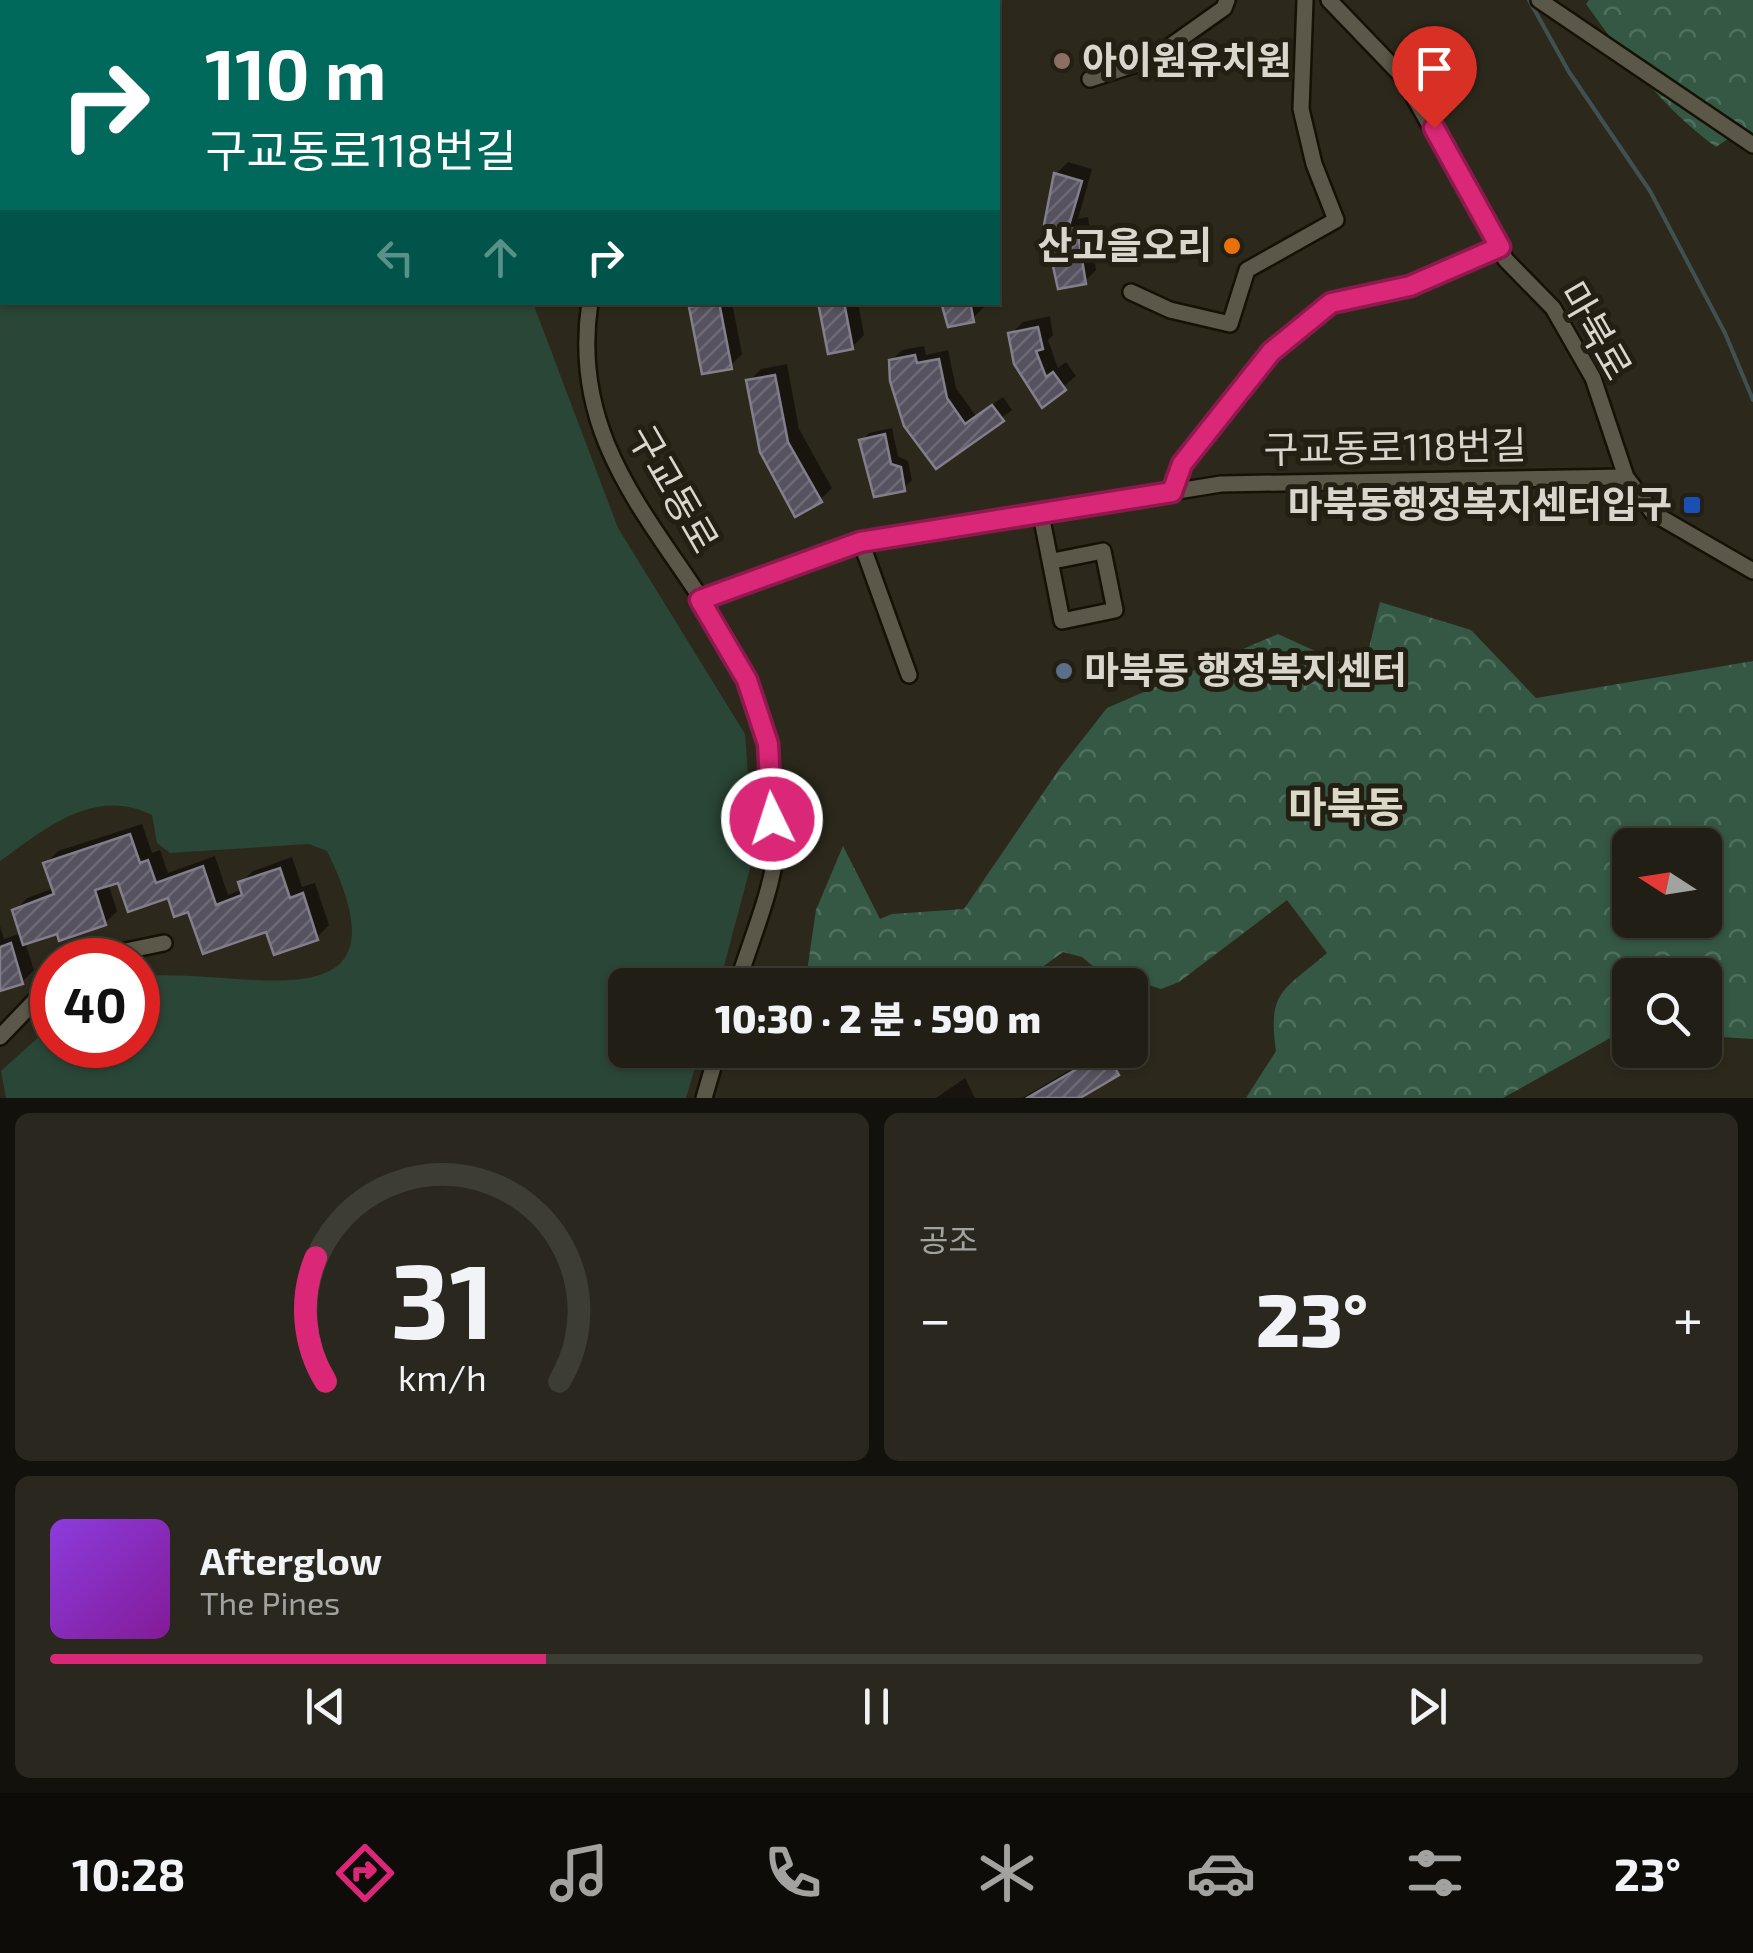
<!DOCTYPE html>
<html lang="ko">
<head>
<meta charset="utf-8">
<style>
	:root { --surface:#211f15; --page:#29271e; --text:#f1f3f6; --muted:#a2a2a0; --line:#3e3d34; --accent:#db2777 }
	body { margin:0; font-family:"Exo 2","Noto Sans KR",sans-serif; background:var(--page); color:var(--text); height:100vh; display:flex; flex-direction:column; font-size:38px; white-space:nowrap }
	* { box-sizing:border-box; margin:0 }
	p { font-size:32px; color:var(--muted) }
	.icon { flex:none; width:55px; height:55px; fill:none; stroke:currentColor; stroke-width:2; stroke-linecap:round; stroke-linejoin:round }
	.map { position:relative; height:1098px; overflow:hidden }
	.panel { display:flex; flex-direction:column; gap:15px; padding:15px; background:#12110c; flex:1 }
	.panel>* { flex:none }
	.banner { position:absolute; left:0px; top:0px; width:1000px; height:305px; box-shadow:0 2px 8px #0004,0 0 0 2px var(--line); background:#00695c; color:#fff; overflow:hidden }
	.needle { width:65px; rotate:282deg }
	.buttons { position:absolute; left:1612px; top:828px; display:grid; gap:20px }
	.buttons a { display:grid; place-items:center; width:110px; height:110px; border-radius:15px; background:var(--surface); box-shadow:0 2px 8px #0004,0 0 0 2px var(--line); font-size:50px }
	.speed { position:absolute; left:30px; top:938px; display:flex; gap:20px; font-size:50px; font-weight:700; text-align:center }
	.speed>* { display:grid; place-content:center; width:130px; height:130px; border-radius:50%; background:var(--surface); box-shadow:0 2px 8px #0004,0 0 0 2px var(--line); line-height:1 }
	.speed .limit { border:15px solid #d22; background:#fff; color:#111 }
	.pin { position:absolute; display:grid; place-items:center; width:85px; height:85px; color:#fff; margin:-102px -42px; border-radius:50% 50% 50% 0; rotate:-45deg; box-shadow:0 0 10px #0007 }
	.pin .icon { rotate:45deg }
	.me { position:absolute; width:110px; margin:-55px; rotate:356deg; stroke-linejoin:round; filter:drop-shadow(0 0 8px #0008) }
	.turn { display:flex; align-items:center; gap:35px; height:210px; padding:0 40px; font-size:45px }
	.turn .icon { width:130px; height:130px; stroke-width:2.5 }
	.turn b { display:block; font-size:70px; line-height:85px }
	.lanes { display:flex; align-items:center; height:95px; padding:0 40px; background:#0003; justify-content:center; gap:50px; direction:ltr }
	.lanes .off { opacity:.35 }
	.big { font-size:75px; font-weight:800; line-height:1.1 }
	.panel .widget { flex:1; display:flex; flex-direction:column; justify-content:center; gap:15px; min-width:0; padding:0 35px; border-radius:15px; background:var(--page) }
	.panel .dial { align-items:center; gap:0 }
	.dial svg { height:260px; overflow:visible; fill:none; stroke:var(--line); stroke-width:7; stroke-linecap:round; text-anchor:middle }
	.dial text { fill:var(--text); stroke:none }
	.song { display:flex; align-items:center; gap:30px }
	.cover { width:120px; height:120px; border-radius:15px; background:linear-gradient(135deg,hsl(270 70% 55%),hsl(290 70% 35%)) }
	.played { height:10px; border-radius:5px; background:linear-gradient(90deg,var(--accent) 30%,var(--line) 30%) }
	.keys { display:flex; justify-content:space-around; direction:ltr }
	.heat { display:flex; justify-content:space-between; align-items:center; font-size:55px; direction:ltr }
	.panel .tiles { flex:1; display:grid; gap:15px; grid-template-columns:1fr 1fr }
	.widget:last-child { grid-column:span 2 }
	.trip { position:absolute; left:608px; top:968px; width:540px; height:100px; border-radius:15px; background:var(--surface); box-shadow:0 2px 8px #0004,0 0 0 2px var(--line); font-weight:800; line-height:100px; text-align:center }
	.dock { display:flex; height:160px; justify-content:space-around; align-items:center; background:#0d0c08; color:var(--muted) }
	.dock .icon { width:70px; height:70px }
	.dock .selected { color:var(--accent) }
	.dock b { font-size:45px; color:var(--text) }
	.map>svg:first-child { display:block }
</style>
</head>
<body>
<div class="map">
<svg width="1753" height="1098" viewBox="0 0 1753 1098">
	<defs>
		<pattern id="forest-crowns" width="20" height="18" patternUnits="userSpaceOnUse" patternTransform="scale(2.5)"><rect width="20" height="18" fill="#345844"/><path d="M2 6a3 3 0 1 1 6 0M12 15a3 3 0 1 1 6 0" fill="none" stroke="#516f5e"/></pattern>
		<pattern id="building-hatch" width="6" height="6" patternUnits="userSpaceOnUse" patternTransform="scale(2.5)"><rect width="6" height="6" fill="#56525f"/><path d="M-1 1l2-2M0 6l6-6M5 7l2-2" fill="none" stroke="#6e6a75"/></pattern>
	</defs>
	<rect width="100%" height="100%" fill="#2c291c"/>
	<path fill="#2a4636" d="M 0,0 L 608,0 L 2,2 L 2,302 L 533,303 L 618,528 L 745,734 L 754,853 L 719,985 L 625,985 L 625,1050 L 700,1050 L 686,1098 L 6,1098 L 1,1071 L 52,1025 L 52,1045 L 138,1045 L 138,977 C 234,964 419,1037 327,851 L 309,844 L 170,853 L 157,843 L 152,815 C 94,786 45,829 0,861 Z"/>
	<path fill="url(#forest-crowns)" fill-rule="evenodd" d="M 1589,0 L 1753,0 L 1753,136 L 1741,130 L 1716,147 C 1664,109 1623,56 1586,4 Z
		M 1380,602 L 1471,630 L 1536,698 L 1753,661 L 1753,1039 L 1705,1036 L 1705,975 L 1630,975 L 1630,1032 L 1621,1032 L 1503,1098 L 1246,1098 L 1276,1051 C 1267,989 1285,990 1327,953 L 1287,900 L 1179,982 L 1161,989 L 1095,968 L 1082,957 L 1063,952 L 1034,973 L 999,981 L 888,976 L 859,985 L 805,985 L 816,910 L 843,846 L 880,919 L 892,914 L 964,909 L 1060,768 L 1107,708 L 1278,634 L 1363,673 ZM 1630,845 L 1705,845 L 1705,920 L 1630,920 Z"/>
	<path fill="#0007" d="M 1068,162 L 1092,169 L 1078,219 L 1088,217 L 1096,270 L 1084,282 L 1060,286 L 1056,174 Z
		M 697,302 L 732,302 L 742,354 L 730,366 L 692,308 Z
		M 820,302 L 858,302 L 864,335 L 852,347 Z
		M 946,302 L 983,302 L 984,307 L 972,319 Z
		M 1050,316 L 1053,335 L 1048,340 L 1058,368 L 1066,362 L 1076,376 L 1042,405 L 1011,334 L 1023,322 Z
		M 924,346 L 926,355 L 948,350 L 956,388 L 976,416 L 1003,397 L 1012,410 L 936,466 L 892,360 L 902,350 Z
		M 787,364 L 799,429 L 832,488 L 820,500 L 749,381 L 761,369 Z
		M 892,428 L 898,456 L 908,461 L 912,480 L 904,488 L 862,440 L 869,433 Z
		M 142,824 L 152,853 L 160,850 L 168,873 L 215,856 L 228,895 L 243,889 L 241,883 L 253,871 L 292,857 L 302,887 L 315,883 L 329,925 L 317,937 L 268,928 L 189,909 L 169,895 L 119,879 L 108,883 L 117,911 L 105,923 L 25,942 L 34,970 L 22,982 L 0,988 L 0,926 L 4,939 L 22,933 L 15,911 L 27,898 L 54,888 L 46,863 L 58,851 Z
		M 1104,1050 L 1123,1050 L 1130,1061 L 1075,1098 L 1022,1098 Z
		M 965,1078 L 975,1098 L 936,1098 Z"/>
	<g fill="none" stroke-linecap="round" stroke-linejoin="round">
		<path stroke="#415051" stroke-width="4" d="M 1529,0 L 1569,72 L 1650,191 L 1725,333 L 1753,400"/>
	</g>
	<path fill="url(#building-hatch)" stroke="#837e8c" stroke-width="2.5" d="M 1054,173 L 1082,181 L 1068,229 L 1077,228 L 1086,284 L 1058,289 L 1044,225 Z
		M 719,302 L 732,369 L 702,374 L 689,307 Z
		M 818,302 L 844,302 L 853,349 L 828,354 Z
		M 941,302 L 970,302 L 974,322 L 948,327 Z
		M 1038,327 L 1043,349 L 1036,351 L 1046,377 L 1053,372 L 1066,390 L 1042,408 L 1014,364 L 1008,333 Z
		M 915,355 L 917,363 L 939,359 L 947,398 L 965,424 L 992,405 L 1004,421 L 936,469 L 904,426 L 890,381 L 889,360 Z
		M 775,375 L 788,442 L 822,502 L 795,517 L 760,452 L 746,380 Z
		M 885,434 L 891,464 L 901,467 L 905,491 L 874,497 L 859,440 Z
		M 130,834 L 140,863 L 148,860 L 156,883 L 203,866 L 216,905 L 242,895 L 238,882 L 280,868 L 290,898 L 303,893 L 318,940 L 274,955 L 266,932 L 203,954 L 188,912 L 174,917 L 168,898 L 128,912 L 118,883 L 95,890 L 106,925 L 59,941 L 57,934 L 23,945 L 12,910 L 54,894 L 43,863 Z
		M 11,943 L 23,984 L 0,991 L 0,947 Z
		M 1106,1052 L 1119,1075 L 1080,1098 L 1027,1098 Z"/>
	<g fill="none" stroke-linecap="round" stroke-linejoin="round">
		<defs>
			<path id="minor" d="M 276,0 L 278,2
				M 668,0 L 668,2
				M 1329,0 L 1402,76 L 1506,260 L 1553,308 L 1593,378 L 1626,477 L 1653,513 L 1753,571
				M 1539,0 L 1753,145
				M 1090,79 L 1152,59 L 1224,8 L 1227,0
				M 1131,292 L 1170,310 L 1230,324 L 1247,270 L 1336,220 L 1314,164 L 1301,109 L 1305,0
				M 590,302 C 565,465 687,546 747,680 C 770,733 776,796 775,853 C 774,886 747,951 737,985
				M 1172,492 L 1182,464 L 1271,353 L 1331,303 L 1410,286 L 1499,247
				M 1041,515 L 1062,621 L 1115,610 L 1103,551 L 1053,561
				M 861,542 L 909,675
				M 700,600 L 861,542 L 1221,484 L 1626,477
				M 82,960 L 164,943
				M 0,1037 L 52,983
				M 704,1098 L 718,1050"/>
		</defs>
		<use href="#minor" stroke="#151106" stroke-width="20"/>
		<use href="#minor" stroke="#5b5749" stroke-width="15"/>
	</g>
	<g fill="none" stroke-linecap="round" stroke-linejoin="round">
		<defs>
			<path id="route" d="M 772,819 L 768,744 L 747,680 L 700,600 L 860,542 L 1172,492 L 1182,464 L 1271,352 L 1331,303 L 1410,286 L 1500,247 L 1434,128"/>
		</defs>
		<use href="#route" stroke="#8e194d" stroke-width="25"/>
		<use href="#route" stroke="#db2777" stroke-width="18"/>
	</g>
	<circle fill="#8d6e63" stroke="#231f13" stroke-width="4" cx="1062" cy="61" r="10"/>
	<circle fill="#e8710a" stroke="#231f13" stroke-width="4" cx="1232" cy="246" r="10"/>
	<rect fill="#1a4fb4" stroke="#231f13" stroke-width="4" x="1682" y="495" width="20" height="20" rx="5"/>
	<circle fill="#5c6f8a" stroke="#231f13" stroke-width="4" cx="1064" cy="671" r="10"/>
	<g text-anchor="middle" stroke-width="10" stroke-linejoin="round" paint-order="stroke">
		<g font-size="38" font-weight="bold" fill="#d9d6ce" stroke="#231f13" text-anchor="start">
			<text x="1082" y="74">아이원유치원</text>
			<text x="1212" y="259" text-anchor="end">산고을오리</text>
			<text x="1672" y="518" text-anchor="end">마북동행정복지센터입구</text>
			<text x="1084" y="684">마북동 행정복지센터</text>
		</g>
		<g font-size="38" fill="#d9d6ce" stroke="#231f13">
			<text transform="translate(1595 331) rotate(60)" y="13">마북로</text>
			<text transform="translate(1395 448) rotate(-1)" y="13">구교동로118번길</text>
			<text transform="translate(673 489) rotate(60)" y="13">구교동로</text>
		</g>
		<g font-size="42" font-weight="bold" fill="#dcd8c7" stroke="#231f13">
			<text x="1346" y="822">마북동</text>
		</g>
	</g>
</svg>
<div class="buttons">
<a><svg class="needle" viewBox="-14 -14 28 28"><path d="M0-13l5 13h-10z" fill="#e53935"/><path d="M0 13l5-13h-10z" fill="#a2a2a0"/></svg></a>
<a><svg class="icon" aria-label="search" viewBox="0 0 24 24"><circle cx="10" cy="10" r="6"/><path d="M15 15l6 6"/></svg></a>
</div>
<div class="speed"><div class="limit">40</div></div>
<div class="pin" style="left:1434px;top:128px;background:#d93025"><svg class="icon" aria-label="arrive" viewBox="0 0 24 24"><path d="M6 21V4h12l-3 4 3 4H6"/></svg></div>
<svg class="me" style="left:772px;top:819px" viewBox="-20 -20 40 40"><circle r="17" fill="#db2777" stroke="#fff" stroke-width="3"/><path d="M0-11L8 9 0 5-8 9z" fill="#fff"/></svg>
<div class="trip">10:30 · 2 분 · 590 m</div>
<div class="banner">
<div class="turn"><svg class="icon" aria-label="right" viewBox="0 0 24 24"><path d="M7 20v-9h11M14 6l5 5-5 5"/></svg><div><b>110 m</b>구교동로118번길</div></div>
<div class="lanes"><svg class="icon off" aria-label="left" viewBox="0 0 24 24"><path d="M17 20v-9H6M10 6l-5 5 5 5"/></svg><svg class="icon off" aria-label="ahead" viewBox="0 0 24 24"><path d="M12 20V5M6 11l6-6 6 6"/></svg><svg class="icon" aria-label="right" viewBox="0 0 24 24"><path d="M7 20v-9h11M14 6l5 5-5 5"/></svg></div>
</div>
</div>
<section class="panel">
<div class="tiles">
<div class="widget dial"><svg viewBox="0 0 100 80">
<path d="M14 69A42 42 0 1 1 86 69"/>
<path d="M14 69A42 42 0 0 1 11 31" stroke="#db2777"/>
<text x="50" y="56" font-size="32" font-weight="700">31</text>
<text x="50" y="72" font-size="11">km/h</text>
</svg></div>
<div class="widget"><p>공조</p>
<div class="heat"><a>−</a><b class="big">23°</b><a>+</a></div>
</div>
<div class="widget">
<div class="song"><i class="cover"></i><div><b>Afterglow</b><p>The Pines</p></div></div>
<div class="played"></div>
<div class="keys"><svg class="icon" aria-label="previous" viewBox="0 0 24 24"><path d="M18 5L8 12l10 7zM5 5v14"/></svg><svg class="icon" aria-label="pause" viewBox="0 0 24 24"><path d="M8 5v14M16 5v14"/></svg><svg class="icon" aria-label="next" viewBox="0 0 24 24"><path d="M6 5l10 7-10 7zM19 5v14"/></svg></div>
</div>
</div>
</section>
<nav class="dock">
<b>10:28</b>
<svg class="icon selected" aria-label="directions" viewBox="0 0 24 24"><path d="M12 3l9 9-9 9-9-9zM9 14v-3h6M13 9l2 2-2 2"/></svg>
<svg class="icon" aria-label="music" viewBox="0 0 24 24"><path d="M9 18V5l10-2v13"/><circle cx="6" cy="18" r="3"/><circle cx="16" cy="16" r="3"/></svg>
<svg class="icon" aria-label="phone" viewBox="0 0 24 24"><path d="M5 4h4l2 5-3 2q2 4 5 5l2-3 5 2v4C11 20 4 13 5 4z"/></svg>
<svg class="icon" aria-label="climate" viewBox="0 0 24 24"><path d="M12 3v18M4 7l16 10M4 17L20 7"/></svg>
<svg class="icon" aria-label="car" viewBox="0 0 24 24"><path d="M5 17H2v-5l4-1 3-4h7l3 4 3 1v5h-3M9 17h6M6 11h13"/><circle cx="7" cy="17" r="2"/><circle cx="17" cy="17" r="2"/></svg>
<svg class="icon" aria-label="filters" viewBox="0 0 24 24"><path d="M4 7h16M4 17h16"/><circle cx="9" cy="7" r="2"/><circle cx="15" cy="17" r="2"/></svg>
<b>23°</b>
</nav>
</body>
</html>
